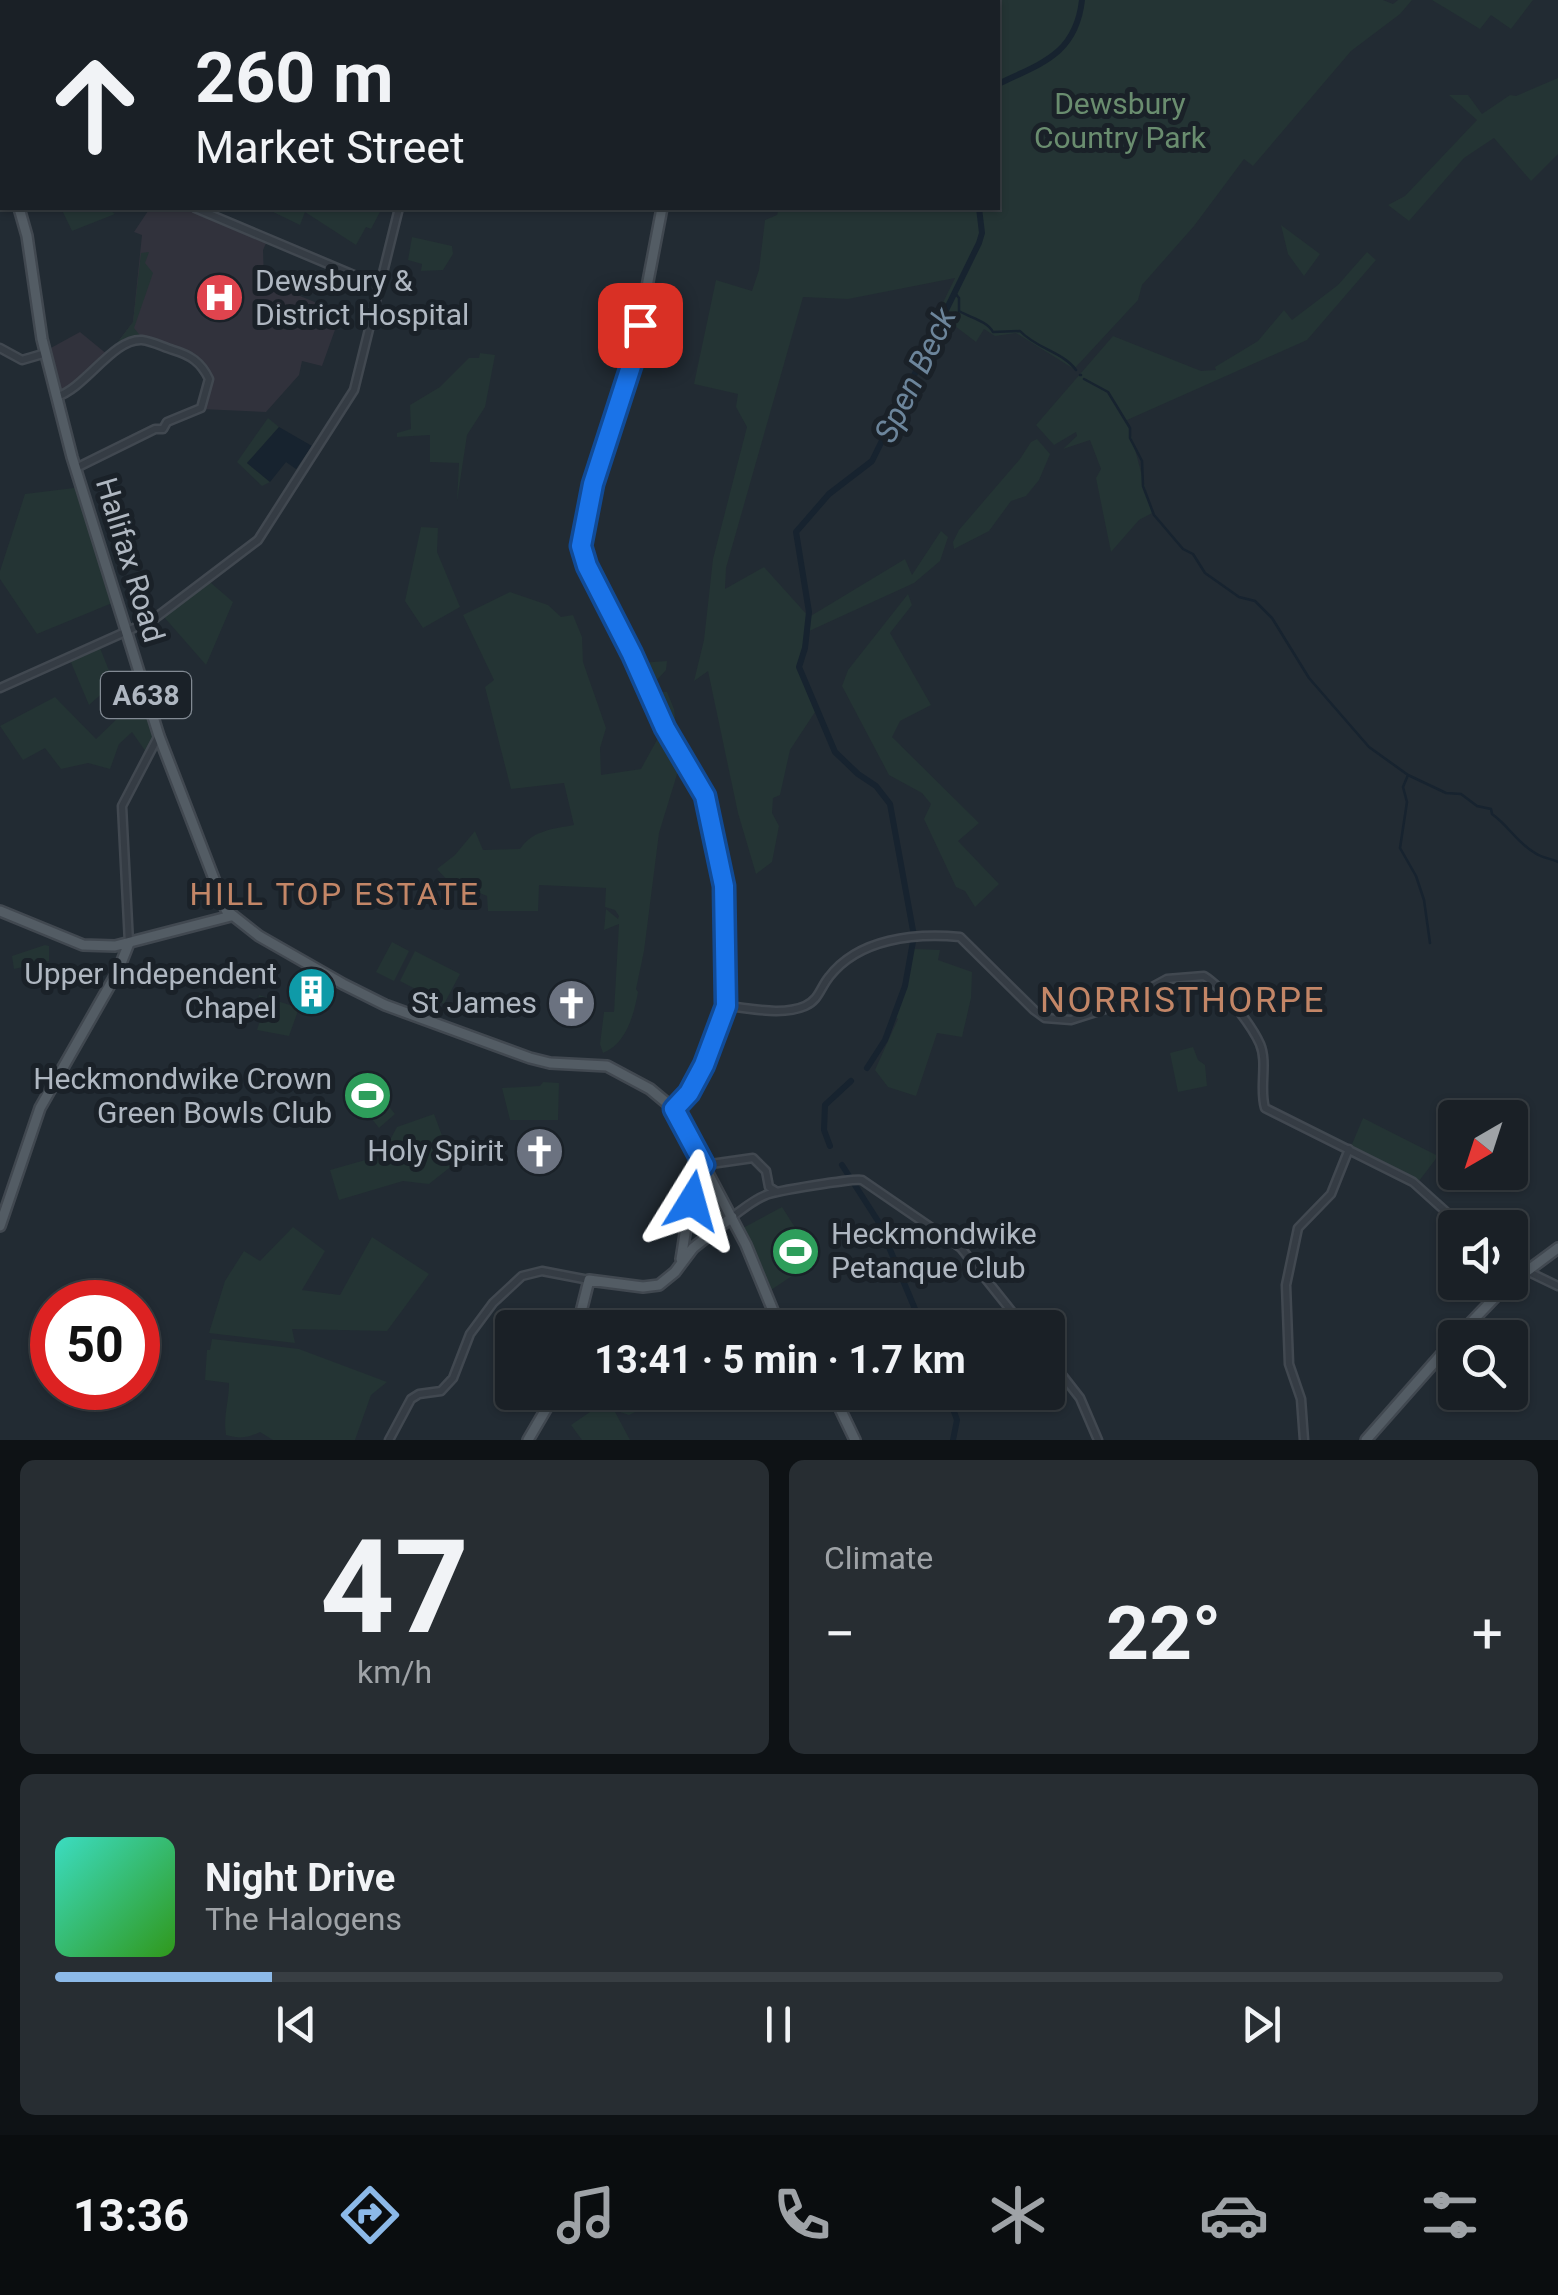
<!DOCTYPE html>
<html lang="en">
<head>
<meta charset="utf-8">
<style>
	:root { --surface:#1a2026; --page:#272d32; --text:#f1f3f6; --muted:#9fa3a7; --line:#383e43; --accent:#8cb9e8 }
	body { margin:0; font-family:Roboto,sans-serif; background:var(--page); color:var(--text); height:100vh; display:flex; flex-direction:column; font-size:38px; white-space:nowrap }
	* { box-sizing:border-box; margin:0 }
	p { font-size:32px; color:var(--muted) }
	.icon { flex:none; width:55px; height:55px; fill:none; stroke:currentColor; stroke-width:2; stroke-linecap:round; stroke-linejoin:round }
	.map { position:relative; height:1440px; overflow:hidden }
	.panel { display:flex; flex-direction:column; gap:20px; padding:20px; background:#0e1215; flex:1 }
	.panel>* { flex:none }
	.hud { position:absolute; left:0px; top:0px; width:1000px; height:210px; box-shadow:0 2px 8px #0004,0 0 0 2px var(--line); background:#1a2026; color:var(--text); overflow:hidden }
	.needle { width:65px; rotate:219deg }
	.tools { position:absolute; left:1438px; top:1100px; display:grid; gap:20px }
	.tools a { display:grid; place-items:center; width:90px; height:90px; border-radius:10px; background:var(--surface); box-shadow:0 2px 8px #0004,0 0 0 2px var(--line); font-size:50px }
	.speed { position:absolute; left:30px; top:1280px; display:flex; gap:20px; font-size:50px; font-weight:700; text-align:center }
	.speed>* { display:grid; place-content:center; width:130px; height:130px; border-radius:50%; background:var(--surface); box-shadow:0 2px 8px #0004,0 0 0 2px var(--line); line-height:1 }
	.speed .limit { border:15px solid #d22; background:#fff; color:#111 }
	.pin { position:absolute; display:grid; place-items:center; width:85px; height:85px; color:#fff; margin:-42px; border-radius:20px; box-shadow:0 5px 15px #0006 }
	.me { position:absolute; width:110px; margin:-55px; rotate:8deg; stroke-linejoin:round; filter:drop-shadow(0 0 8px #0008) }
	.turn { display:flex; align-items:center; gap:35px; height:210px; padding:0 30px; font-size:45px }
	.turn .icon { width:130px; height:130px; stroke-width:2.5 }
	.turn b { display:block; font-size:70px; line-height:85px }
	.big { font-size:75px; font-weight:700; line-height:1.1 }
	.panel .widget { flex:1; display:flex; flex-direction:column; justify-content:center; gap:15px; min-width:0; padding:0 35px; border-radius:15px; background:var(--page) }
	.panel .dial { align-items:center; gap:0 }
	.dial b { font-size:130px; line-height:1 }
	.song { display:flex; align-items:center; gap:30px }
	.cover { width:120px; height:120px; border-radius:15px; background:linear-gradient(135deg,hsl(170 70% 55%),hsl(110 70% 35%)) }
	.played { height:10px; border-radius:5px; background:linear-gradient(90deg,var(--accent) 15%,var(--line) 15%) }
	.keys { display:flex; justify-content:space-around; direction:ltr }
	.heat { display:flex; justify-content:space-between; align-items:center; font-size:55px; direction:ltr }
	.panel .tiles { flex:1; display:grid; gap:20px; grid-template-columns:1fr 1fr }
	.widget:last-child { grid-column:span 2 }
	.trip { position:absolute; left:495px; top:1310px; width:570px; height:100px; border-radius:10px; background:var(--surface); box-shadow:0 2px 8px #0004,0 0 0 2px var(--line); font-weight:700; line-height:100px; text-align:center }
	.tab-bar { display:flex; height:160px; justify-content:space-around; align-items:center; background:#0a0d0f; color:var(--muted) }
	.tab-bar .icon { width:70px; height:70px }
	.tab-bar .on { color:var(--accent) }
	.tab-bar b { font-size:45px; color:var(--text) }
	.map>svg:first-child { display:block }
</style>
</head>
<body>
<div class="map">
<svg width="1558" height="1440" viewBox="0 0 1558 1440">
	<rect width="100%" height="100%" fill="#222b33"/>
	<path fill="#31323c" d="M 150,208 L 195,208 L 268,239 L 263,250 L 264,281 L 341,313 L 322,366 L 302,361 L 299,375 L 266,412 L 201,409 L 209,379 L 195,360 L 143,340 L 128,342 L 56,397 L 49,349 L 80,332 L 108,355 L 133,322 L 142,235 L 134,232 Z"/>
	<path fill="#243434" d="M 878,0 L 1383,0 L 1393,4 L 1398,0 L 1412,0 L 1400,14 L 1351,51 L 1253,166 L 1244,159 L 1194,226 L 1142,285 L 1138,300 L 1074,369 L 1016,333 L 995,336 L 984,329 L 976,342 L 938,313 L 955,278 L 848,299 L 803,297 L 726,568 L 725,589 L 764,567 L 809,617 L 905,559 L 912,575 L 941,531 L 948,537 L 940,561 L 914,583 L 807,632 L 797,666 L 815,712 L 790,750 L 780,795 L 773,798 L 772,813 L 779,826 L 772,862 L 756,874 L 738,813 L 708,671 L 694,681 L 704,640 L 713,559 L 747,427 L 736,407 L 738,394 L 694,384 L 716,280 L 752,291 L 759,270 L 765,220 L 777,215 L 779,208 L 998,208 L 998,2 L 877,2 Z
		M 1432,0 L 1533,0 L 1511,29 L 1491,15 L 1480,29 Z
		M 1558,78 L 1558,154 L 1531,181 L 1494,138 L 1464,158 L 1409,221 L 1388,205 L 1405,196 L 1477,120 L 1449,95 L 1468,95 L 1482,114 L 1510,95 L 1516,96 Z
		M 61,208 L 107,208 L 115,214 L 72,231 Z
		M 265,208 L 355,208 L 360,211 L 363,208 L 382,208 L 371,229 L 366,227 L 356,245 L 305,212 L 300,225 Z
		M 1281,225 L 1320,254 L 1304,276 L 1288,254 Z
		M 412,237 L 452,246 L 453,254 L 443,270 L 421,271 L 422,264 L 408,260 Z
		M 149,252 L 145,263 L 153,273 L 134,328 L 142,338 L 124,341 L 111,351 L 133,322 L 141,253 Z
		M 1367,252 L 1376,260 L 1307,340 L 1127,420 L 1152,513 L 1139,520 L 1111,552 L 1096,478 L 1101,469 L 1090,440 L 1063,449 L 1077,436 L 1076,432 L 1054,445 L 1036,425 L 1113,336 L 1201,371 L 1216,370 L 1215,367 L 1258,341 L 1284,310 L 1292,320 L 1338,285 Z
		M 649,297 L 667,307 L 675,345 L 649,340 L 644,358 L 637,357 Z
		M 480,353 L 495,355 L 485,407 L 467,435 L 457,501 L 459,463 L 430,462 L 430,435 L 397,437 L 397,433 L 411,429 L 410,405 L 440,387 L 469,358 L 479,358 Z
		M 268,418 L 279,427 L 247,463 L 270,482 L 262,486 L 237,462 Z
		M 1037,439 L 1050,454 L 1039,480 L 1026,496 L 1011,501 L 989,531 L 954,549 L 953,542 L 959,530 L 1020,459 L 1031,442 Z
		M 82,487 L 117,601 L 37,634 L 0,579 L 0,571 L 25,494 Z
		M 421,527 L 438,528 L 437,552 L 460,607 L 423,628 L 405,601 Z
		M 210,582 L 233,602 L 206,665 L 164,617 Z
		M 510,592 L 548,605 L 561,617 L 573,615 L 582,637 L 583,662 L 606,728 L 600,748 L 601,775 L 641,769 L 658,738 L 670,736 L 682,758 L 659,833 L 644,951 L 636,989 L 638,992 C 634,1015 626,1044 603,1053 L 600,1044 L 604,1012 L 614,1012 L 619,924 L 604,930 L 606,909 L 618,919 L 619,916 L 615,910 L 605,907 L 606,888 L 539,885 L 538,911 L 488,911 L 487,896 L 447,880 L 437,869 L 455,855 L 475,831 L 483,850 L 520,849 C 533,830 553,829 574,825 L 564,783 L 511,789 L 485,687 L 494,680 L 463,615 Z
		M 908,594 L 912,605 L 890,633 L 931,705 L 900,721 L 892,737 L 979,823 L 958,841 L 999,884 L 975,907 L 965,891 L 956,887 L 924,819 L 931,804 L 922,793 L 889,775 L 842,686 L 848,670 Z
		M 100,648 L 114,683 L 89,705 L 70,660 Z
		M 667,661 L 666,670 L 656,681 L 662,692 L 667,692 L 674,709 L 678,743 L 639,663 Z
		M 55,697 L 96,739 L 122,714 L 130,716 L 143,701 L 154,738 L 146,752 L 132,732 L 119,744 L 110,769 L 88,763 L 61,769 L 45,748 L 23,760 L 0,726 Z
		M 392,942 L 409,951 L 394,981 L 376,972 Z
		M 45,945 L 49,946 L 49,961 L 14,969 L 12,956 Z
		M 914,949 L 940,950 L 938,960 L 972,972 L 971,998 L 962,1037 L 937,1033 L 916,1096 L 888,1087 L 875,1070 L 898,1019 L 894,1016 Z
		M 415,951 L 460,974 L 444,1004 L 400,981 Z
		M 259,995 L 299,1008 L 289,1036 L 257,1030 L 262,1015 L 256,1007 Z
		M 1193,1047 L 1198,1060 L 1205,1065 L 1207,1086 L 1178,1092 L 1170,1053 Z
		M 368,1081 L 395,1114 L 379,1128 L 353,1095 Z
		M 543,1082 L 559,1083 L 558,1120 L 510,1120 L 502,1088 L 540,1086 Z
		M 434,1114 L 453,1165 L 429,1184 L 403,1181 L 339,1200 L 330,1170 L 390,1153 L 390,1140 L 397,1127 Z
		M 1363,1118 L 1438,1156 L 1416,1185 L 1350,1149 Z
		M 706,1176 L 727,1214 L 721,1224 L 697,1235 L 691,1229 L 698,1177 Z
		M 782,1207 L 816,1260 L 768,1292 L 741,1229 Z
		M 293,1227 L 325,1251 L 302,1290 L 340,1295 L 372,1237 L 429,1274 L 387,1331 L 292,1329 L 295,1343 L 209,1333 L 225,1281 L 244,1251 L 260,1261 Z
		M 212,1339 L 299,1349 L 387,1382 L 371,1395 L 355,1440 L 273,1440 L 260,1432 C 248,1438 240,1439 226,1435 C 223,1416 229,1402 229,1383 L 205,1380 L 207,1350 L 210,1350 Z
		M 569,1393 L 662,1392 L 666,1397 L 655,1395 L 639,1410 L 629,1415 L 614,1410 L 630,1440 L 582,1440 L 571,1425 L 590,1412 L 588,1408 L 564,1410 L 563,1403 Z"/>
	<path fill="#17232f" d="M 279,427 L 312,446 L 296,469 L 286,462 L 270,482 L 247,463 Z"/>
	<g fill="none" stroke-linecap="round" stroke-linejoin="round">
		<path stroke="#17232f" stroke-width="2.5" d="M 955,293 L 959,298 L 959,311 C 971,318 987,321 993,332 L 1020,331 C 1037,349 1063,352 1076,370
			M 1080,375 L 1081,375
			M 1084,379 L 1108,392 L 1130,428 L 1130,438 L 1142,461 L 1143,486 L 1154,515 L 1183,549 L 1193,554 L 1205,573 L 1239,597 L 1255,601 L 1272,618 L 1309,678 L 1369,747 L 1408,775 L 1446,793 L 1461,794 L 1477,806 L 1491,809 L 1492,814 C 1509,826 1517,843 1535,853 C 1542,858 1550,858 1558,862
			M 1408,775 L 1403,787 L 1407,802 L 1400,848 L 1416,876 L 1424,900 L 1430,943"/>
		<path stroke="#17232f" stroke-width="6" d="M 998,84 C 1042,63 1076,54 1082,0
			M 867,1068 L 885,1040 L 905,986 L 914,936 L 890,804 L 876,786 L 858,774 L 835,752 L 799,667 L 805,648 L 809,612 L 796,532 L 829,494 L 872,461 L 979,243 L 982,233 L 979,208
			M 830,1146 L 824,1130 L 825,1105 L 851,1081
			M 842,1165 L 878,1221 L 923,1328
			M 947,1392 L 957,1420 L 953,1440"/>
		<defs>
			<path id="minor" d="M 519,2 L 521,0
				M 195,208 L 380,286
				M 0,348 L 22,360 L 46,353
				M 56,397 C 86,388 113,338 142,340 C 152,341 163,347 173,350 C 190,355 201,362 209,379 L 201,408 L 167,422 L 163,429 L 155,429 L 76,468
				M 0,688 L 154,619 L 258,540 L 354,390 L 399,208
				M 129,943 L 122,806 L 158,737
				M 726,1006 C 750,1008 782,1016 805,1006 C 819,1000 820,988 829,977 C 859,938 915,933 960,937 L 1034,1010 L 1045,1018 L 1071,1020 L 1121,1004 L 1167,979 L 1204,976 C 1222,987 1251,1024 1260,1044 C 1268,1063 1259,1088 1265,1108 L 1413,1182 L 1464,1228
				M 704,1165 L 753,1158 L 766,1171 L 769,1187 L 777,1192
				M 732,1217 C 743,1209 753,1200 766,1195 C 775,1191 854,1178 862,1180 L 961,1248 L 1025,1328
				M 1510,1263 L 1558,1286
				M 1048,1357 L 1080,1398 L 1098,1440
				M 389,1440 L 411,1399 L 419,1394 L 441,1391 L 453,1378 L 470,1334 L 493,1303 L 522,1276 L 542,1271 L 589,1280
				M 1304,1440 L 1301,1399 L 1289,1364 L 1286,1285 L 1298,1228 L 1331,1194 L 1349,1149"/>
			<path id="major" d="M 22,2 L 23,0
				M 731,2 L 732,0
				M 0,127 L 2,118
				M 0,158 L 2,168
				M 19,208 L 27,236 L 42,339 L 72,457 L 159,736 L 226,910 L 259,936 L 343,984 L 385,1005 L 530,1058 L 550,1063 L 607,1066 L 650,1089 L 674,1109 L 746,1245 L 774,1313 L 784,1328
				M 662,208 L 633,360 L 593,484 L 581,546 L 587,566 L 633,654 L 665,727 L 705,796 L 724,886 L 726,1006 L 705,1065 L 689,1093 L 674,1109
				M 0,911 L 83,945 L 115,946 L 231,916
				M 0,1226 L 40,1108 L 118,971 L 129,943
				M 681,1259 C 685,1238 691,1177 704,1165
				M 577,1328 L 589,1280 L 643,1287 L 659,1285 L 675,1272 L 693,1248 L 732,1217
				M 1456,1338 L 1503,1289 L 1558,1248
				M 832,1392 L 855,1440
				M 528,1440 L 556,1392
				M 1366,1440 L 1455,1339"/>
		</defs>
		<use href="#minor" stroke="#414850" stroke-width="11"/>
		<use href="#major" stroke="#414850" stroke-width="14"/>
		<use href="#minor" stroke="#353c44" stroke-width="6"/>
		<use href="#major" stroke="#535c64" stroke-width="9"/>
	</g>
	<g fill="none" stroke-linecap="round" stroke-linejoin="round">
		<defs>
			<path id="route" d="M 640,325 L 633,360 L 593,484 L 581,546 L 587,566 L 632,654 L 665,728 L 705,796 L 724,886 L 726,1006 L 704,1065 L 689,1093 L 674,1109 L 704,1165 L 697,1173 L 692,1201"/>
		</defs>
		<use href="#route" stroke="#114b97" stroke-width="25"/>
		<use href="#route" stroke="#1a73e8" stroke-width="18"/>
	</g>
	<defs>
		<symbol id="hospital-disc" viewBox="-11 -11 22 22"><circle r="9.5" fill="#e0444e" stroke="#1a2128"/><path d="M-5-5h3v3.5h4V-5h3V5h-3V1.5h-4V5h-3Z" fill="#fff"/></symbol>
		<symbol id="building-disc" viewBox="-11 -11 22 22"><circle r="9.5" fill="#0f9aa8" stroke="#1a2128"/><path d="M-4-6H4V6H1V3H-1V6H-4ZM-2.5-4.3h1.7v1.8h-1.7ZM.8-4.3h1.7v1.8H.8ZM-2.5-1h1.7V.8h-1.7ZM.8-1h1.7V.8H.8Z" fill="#fff"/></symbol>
		<symbol id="church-disc" viewBox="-11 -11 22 22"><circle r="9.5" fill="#6b7280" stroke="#1a2128"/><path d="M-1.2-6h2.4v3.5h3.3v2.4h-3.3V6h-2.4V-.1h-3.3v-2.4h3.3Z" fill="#fff"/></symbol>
		<symbol id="stadium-disc" viewBox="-11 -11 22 22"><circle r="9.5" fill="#2e9e5b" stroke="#1a2128"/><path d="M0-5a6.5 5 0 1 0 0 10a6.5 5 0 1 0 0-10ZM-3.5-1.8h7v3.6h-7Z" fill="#fff"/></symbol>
	</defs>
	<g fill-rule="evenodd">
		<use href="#hospital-disc" x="192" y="270" width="55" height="55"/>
		<use href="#building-disc" x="284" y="964" width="55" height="55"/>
		<use href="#church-disc" x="544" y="976" width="55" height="55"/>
		<use href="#stadium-disc" x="340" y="1068" width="55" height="55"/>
		<use href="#church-disc" x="512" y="1124" width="55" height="55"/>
		<use href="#stadium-disc" x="768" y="1224" width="55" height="55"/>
	</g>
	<g text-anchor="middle" stroke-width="10" stroke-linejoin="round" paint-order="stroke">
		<rect fill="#1a2128" stroke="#828a93" stroke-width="2.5" x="101" y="672" width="90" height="46" rx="8"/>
		<g font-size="28" font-weight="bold" fill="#afb7c1">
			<text x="146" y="705">A638</text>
		</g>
		<g font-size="30" fill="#6a8d6f" stroke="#1a2128">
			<text x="1120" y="114">Dewsbury<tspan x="1120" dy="34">Country Park</tspan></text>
		</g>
		<g font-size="30" fill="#afb7c1" stroke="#1a2128" text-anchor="end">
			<text x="255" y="291" text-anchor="start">Dewsbury &amp;<tspan x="255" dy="34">District Hospital</tspan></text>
			<text x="277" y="984">Upper Independent<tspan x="277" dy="34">Chapel</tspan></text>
			<text x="537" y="1013">St James</text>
			<text x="332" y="1089">Heckmondwike Crown<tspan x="332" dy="34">Green Bowls Club</tspan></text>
			<text x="504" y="1161">Holy Spirit</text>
			<text x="831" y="1244" text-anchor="start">Heckmondwike<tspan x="831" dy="34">Petanque Club</tspan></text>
		</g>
		<g font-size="30" fill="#afb7c1" stroke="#1a2128">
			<text transform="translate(130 560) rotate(73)" y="10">Halifax Road</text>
		</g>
		<g font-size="32" font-style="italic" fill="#6c859b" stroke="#1a2128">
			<text transform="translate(915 375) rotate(-64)" y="11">Spen Beck</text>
		</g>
		<g font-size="32" letter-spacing="2.5" fill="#c38667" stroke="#1a2128">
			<text x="335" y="905">HILL TOP ESTATE</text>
		</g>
		<g font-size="35" letter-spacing="2.5" fill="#c38667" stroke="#1a2128">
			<text x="1183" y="1012">NORRISTHORPE</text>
		</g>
	</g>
</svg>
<div class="tools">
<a><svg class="needle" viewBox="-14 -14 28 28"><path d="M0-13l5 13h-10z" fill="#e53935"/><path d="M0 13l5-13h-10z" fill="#9fa3a7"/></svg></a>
<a><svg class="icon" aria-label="sound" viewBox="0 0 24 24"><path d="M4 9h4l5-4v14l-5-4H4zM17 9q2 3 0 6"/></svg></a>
<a><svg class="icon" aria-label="search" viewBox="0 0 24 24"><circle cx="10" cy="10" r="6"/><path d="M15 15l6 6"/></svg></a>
</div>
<div class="speed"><div class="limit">50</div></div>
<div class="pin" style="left:640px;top:325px;background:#d93025"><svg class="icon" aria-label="arrive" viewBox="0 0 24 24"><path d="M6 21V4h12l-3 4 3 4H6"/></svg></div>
<svg class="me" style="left:692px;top:1201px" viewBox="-20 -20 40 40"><path d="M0-17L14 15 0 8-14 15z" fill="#1a73e8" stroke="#fff" stroke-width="4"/></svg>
<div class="trip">13:41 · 5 min · 1.7 km</div>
<div class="hud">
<div class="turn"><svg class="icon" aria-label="ahead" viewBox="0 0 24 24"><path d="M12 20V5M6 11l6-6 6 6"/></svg><div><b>260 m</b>Market Street</div></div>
</div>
</div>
<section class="panel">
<div class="tiles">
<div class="widget dial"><b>47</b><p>km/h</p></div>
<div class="widget"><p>Climate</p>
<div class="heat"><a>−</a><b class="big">22°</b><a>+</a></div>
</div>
<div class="widget">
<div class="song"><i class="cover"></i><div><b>Night Drive</b><p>The Halogens</p></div></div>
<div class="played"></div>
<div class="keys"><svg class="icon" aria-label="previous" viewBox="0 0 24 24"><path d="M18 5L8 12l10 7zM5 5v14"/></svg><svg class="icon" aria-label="pause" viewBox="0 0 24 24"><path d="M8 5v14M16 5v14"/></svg><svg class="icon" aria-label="next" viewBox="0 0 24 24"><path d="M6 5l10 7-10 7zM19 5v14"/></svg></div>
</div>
</div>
</section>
<nav class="tab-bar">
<b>13:36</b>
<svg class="icon on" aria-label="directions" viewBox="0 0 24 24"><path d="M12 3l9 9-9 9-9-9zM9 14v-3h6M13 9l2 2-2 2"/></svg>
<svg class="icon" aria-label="music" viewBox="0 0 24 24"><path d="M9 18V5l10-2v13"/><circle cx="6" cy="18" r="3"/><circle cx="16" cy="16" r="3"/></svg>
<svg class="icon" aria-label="phone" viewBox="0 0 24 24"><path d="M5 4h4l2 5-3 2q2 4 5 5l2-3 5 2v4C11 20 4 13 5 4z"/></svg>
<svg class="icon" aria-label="climate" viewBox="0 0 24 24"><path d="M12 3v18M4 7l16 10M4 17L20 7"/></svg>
<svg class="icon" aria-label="car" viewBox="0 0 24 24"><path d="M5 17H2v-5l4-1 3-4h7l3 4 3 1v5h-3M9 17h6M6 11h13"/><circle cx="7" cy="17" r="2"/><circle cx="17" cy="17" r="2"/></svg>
<svg class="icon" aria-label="filters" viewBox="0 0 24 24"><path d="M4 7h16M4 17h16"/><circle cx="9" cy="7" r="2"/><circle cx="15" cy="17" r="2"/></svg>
</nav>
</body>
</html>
